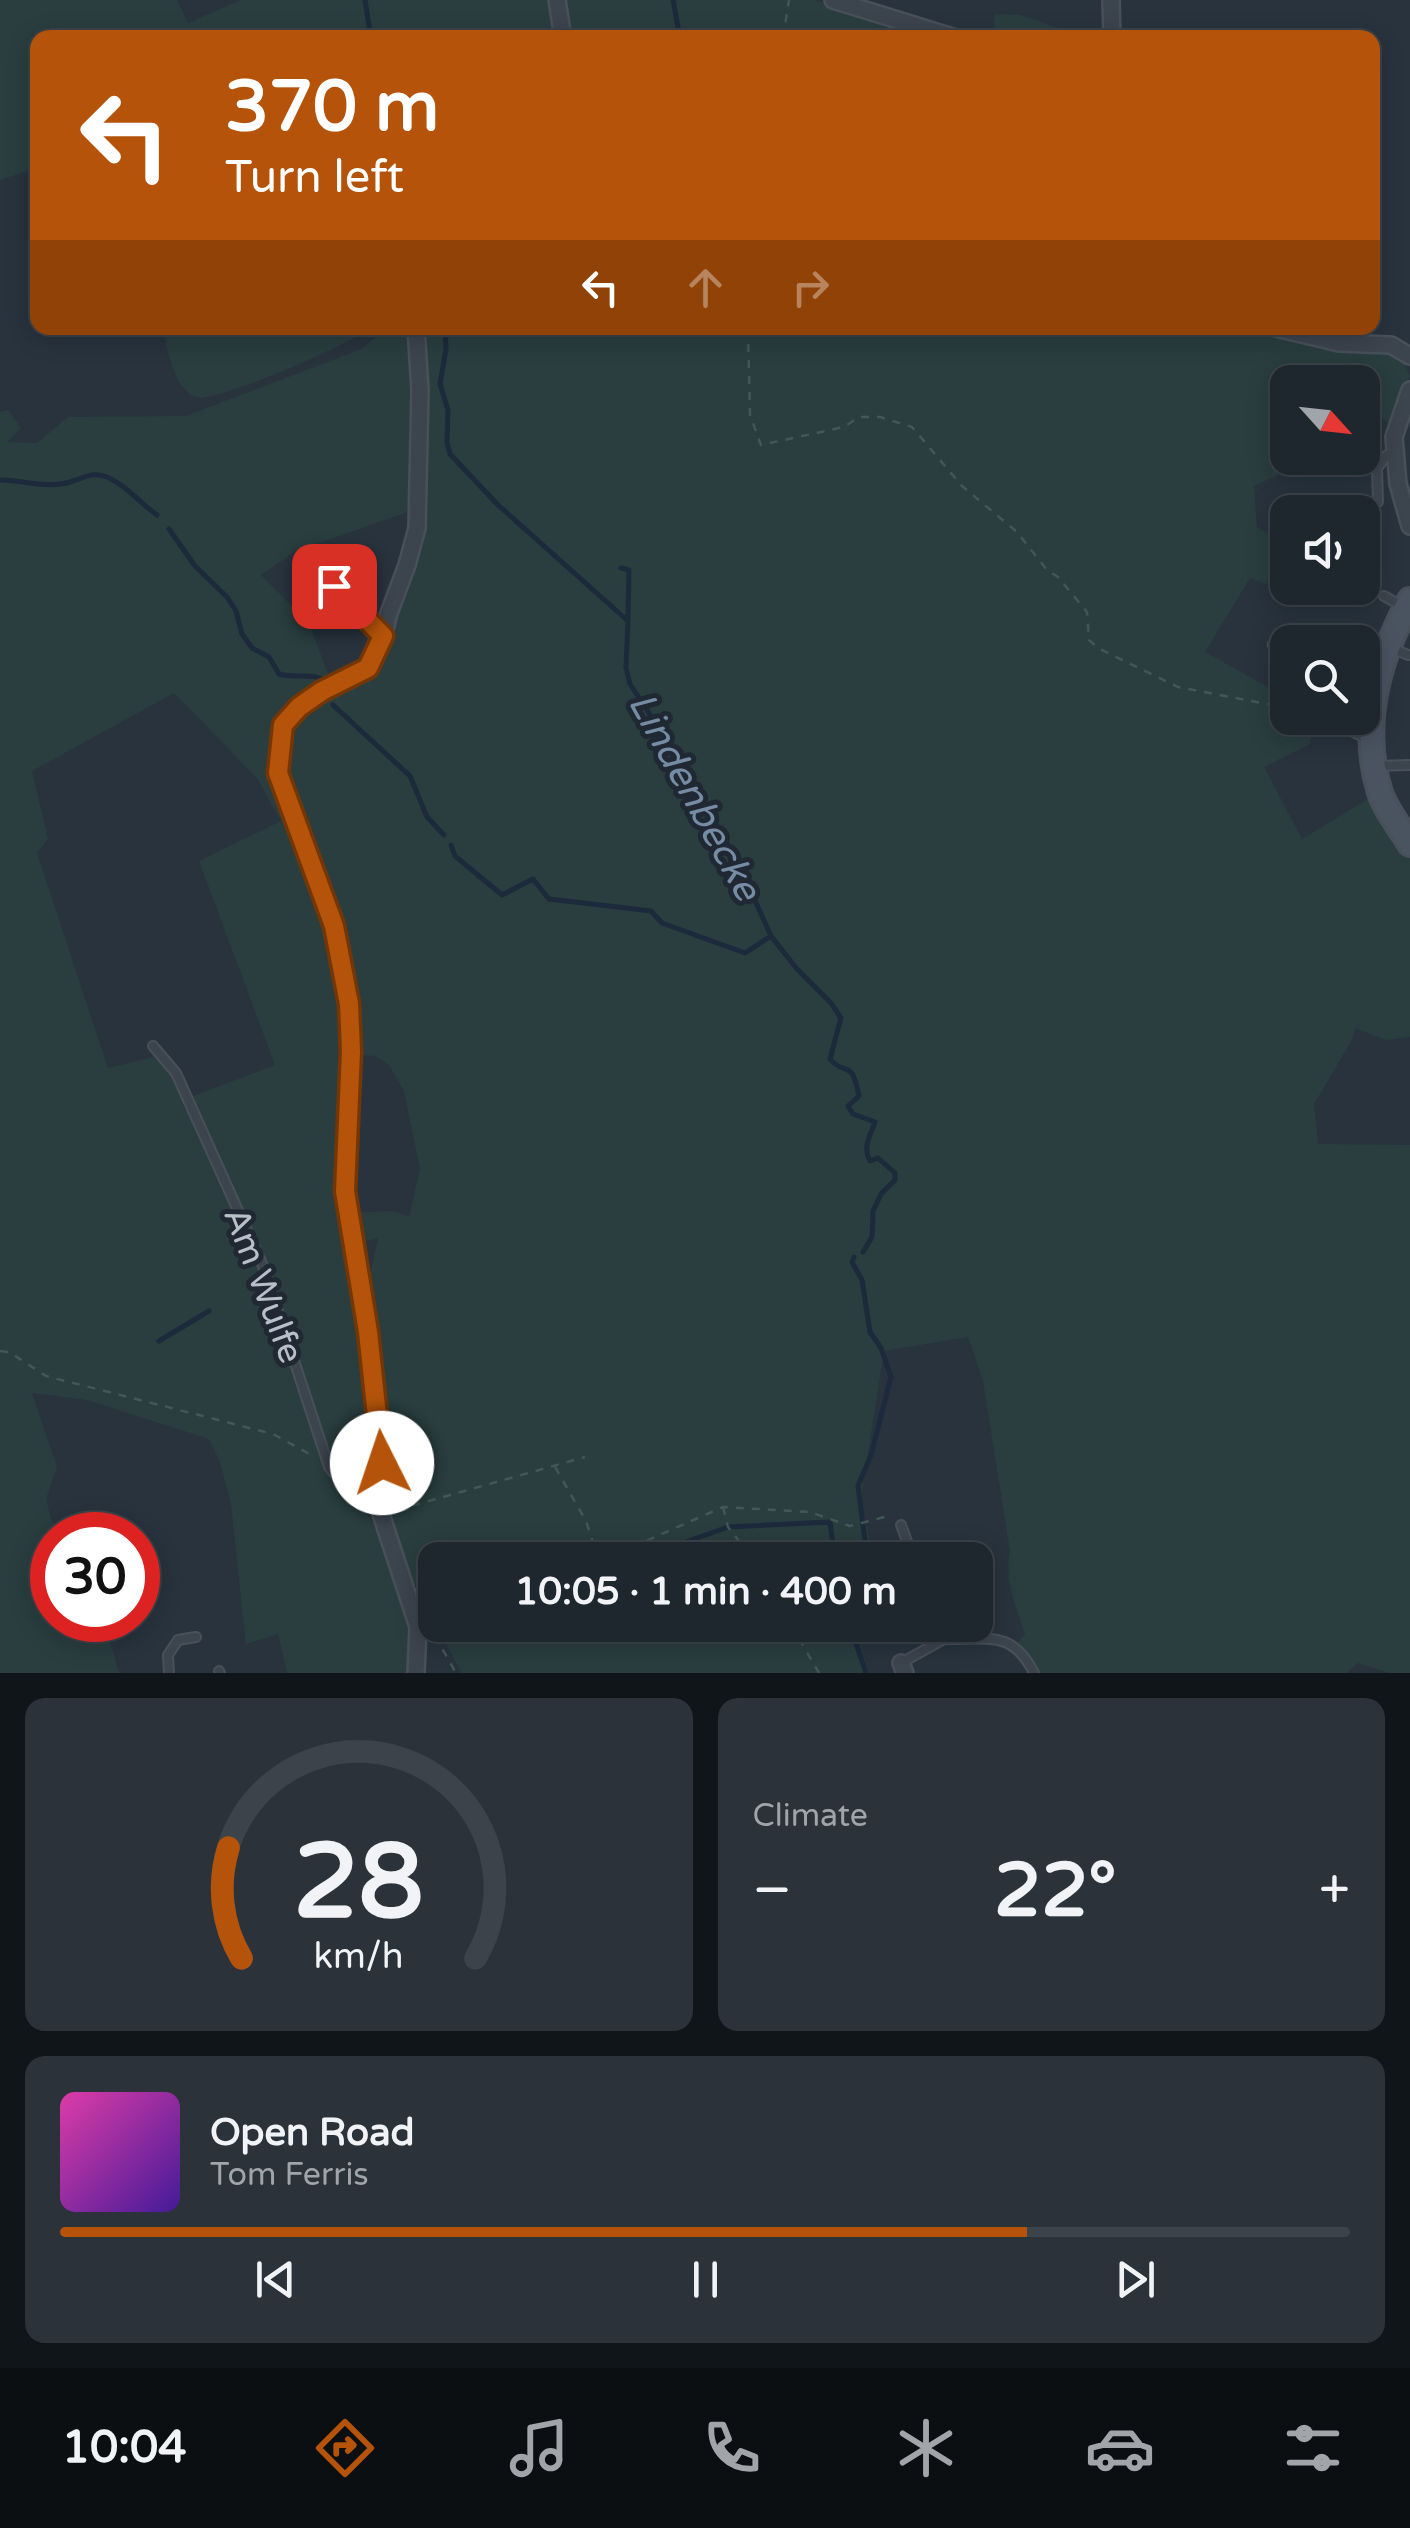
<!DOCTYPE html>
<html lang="en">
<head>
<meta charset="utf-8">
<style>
	:root { --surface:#1e262e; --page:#2b323a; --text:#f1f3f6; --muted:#a1a5aa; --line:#3c434a; --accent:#b45309 }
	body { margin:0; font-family:"Varela Round",sans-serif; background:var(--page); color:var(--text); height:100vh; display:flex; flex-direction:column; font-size:38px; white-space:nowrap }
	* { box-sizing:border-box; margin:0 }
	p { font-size:32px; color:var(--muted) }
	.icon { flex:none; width:55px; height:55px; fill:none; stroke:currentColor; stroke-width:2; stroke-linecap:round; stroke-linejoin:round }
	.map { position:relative; height:1673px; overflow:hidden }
	.panel { display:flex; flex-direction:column; gap:25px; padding:25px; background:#101519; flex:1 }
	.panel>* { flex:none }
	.banner { position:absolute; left:30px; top:30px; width:1350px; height:305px; border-radius:20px; box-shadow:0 5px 25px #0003,0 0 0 2px var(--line); background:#b45309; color:#fff; overflow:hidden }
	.needle { width:65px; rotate:117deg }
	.buttons { position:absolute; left:1270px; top:365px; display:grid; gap:20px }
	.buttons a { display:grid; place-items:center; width:110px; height:110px; border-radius:20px; background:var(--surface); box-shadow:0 5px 25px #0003,0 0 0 2px var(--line); font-size:50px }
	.speed { position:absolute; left:30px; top:1512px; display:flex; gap:20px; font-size:50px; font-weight:700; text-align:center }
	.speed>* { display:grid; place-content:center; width:130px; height:130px; border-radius:50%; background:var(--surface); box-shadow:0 5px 25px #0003,0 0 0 2px var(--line); line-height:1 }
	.speed .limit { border:15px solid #d22; background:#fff; color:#111 }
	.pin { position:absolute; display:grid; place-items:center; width:85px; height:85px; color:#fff; margin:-42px; border-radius:20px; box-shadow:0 5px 15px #0006 }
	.me { position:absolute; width:110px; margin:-55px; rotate:356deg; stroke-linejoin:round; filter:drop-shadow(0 0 8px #0008) }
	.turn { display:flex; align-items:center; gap:35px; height:210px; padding:0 30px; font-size:45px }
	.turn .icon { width:130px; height:130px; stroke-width:2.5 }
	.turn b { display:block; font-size:70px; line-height:85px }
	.lanes { display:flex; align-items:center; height:95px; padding:0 30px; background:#0003; justify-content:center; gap:50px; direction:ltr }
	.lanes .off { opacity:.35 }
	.big { font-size:75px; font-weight:800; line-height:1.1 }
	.panel .card { flex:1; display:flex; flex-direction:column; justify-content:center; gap:15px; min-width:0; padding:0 35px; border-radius:20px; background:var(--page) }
	.panel .dial { align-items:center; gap:0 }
	.dial svg { height:260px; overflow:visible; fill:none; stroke:var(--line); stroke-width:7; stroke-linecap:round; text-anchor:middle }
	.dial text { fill:var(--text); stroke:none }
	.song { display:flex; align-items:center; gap:30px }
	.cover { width:120px; height:120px; border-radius:15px; background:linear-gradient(135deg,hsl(320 70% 55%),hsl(260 70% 35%)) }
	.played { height:10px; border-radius:5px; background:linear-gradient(90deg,var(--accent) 75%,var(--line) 75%) }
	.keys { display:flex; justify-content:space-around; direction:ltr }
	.heat { display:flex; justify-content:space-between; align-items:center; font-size:55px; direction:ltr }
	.panel .tiles { flex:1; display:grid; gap:25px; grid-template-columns:1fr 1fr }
	.card:last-child { grid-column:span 2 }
	.trip { position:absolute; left:418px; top:1542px; width:575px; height:100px; border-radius:20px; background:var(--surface); box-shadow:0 5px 25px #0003,0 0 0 2px var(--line); font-weight:800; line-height:100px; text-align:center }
	.menu { display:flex; height:160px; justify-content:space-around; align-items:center; background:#0c0f12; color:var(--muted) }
	.menu .icon { width:70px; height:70px }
	.menu .current { color:var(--accent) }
	.menu b { font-size:45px; color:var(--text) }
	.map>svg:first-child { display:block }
</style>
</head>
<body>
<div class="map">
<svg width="1410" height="1673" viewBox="0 0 1410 1673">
	<rect width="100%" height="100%" fill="#28333e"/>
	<path fill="#2a3e3f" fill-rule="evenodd" d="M 0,0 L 177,0 L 188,23 L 241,0 L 552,0 L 559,37 L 38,38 L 37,168 L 0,180 Z
		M 561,0 L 814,0 L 941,37 L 566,37 Z
		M 995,14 L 1021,15 L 1083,37 L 993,37 Z
		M 162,328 L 370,328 C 344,347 232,395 201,398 C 173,394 169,351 162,328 Z
		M 386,328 L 1258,328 L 1315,345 L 1387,349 L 1402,358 L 1410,376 L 1391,426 L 1368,403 L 1363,404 L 1362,382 L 1288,382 L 1285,472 L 1254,486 L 1257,527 L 1285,544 L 1266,584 L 1250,578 L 1205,652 L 1287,698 L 1288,718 L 1313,718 L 1310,744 L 1264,767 L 1302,839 L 1373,796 L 1410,856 L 1410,1037 L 1386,1040 L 1355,1028 L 1352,1040 L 1314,1104 L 1318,1144 L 1410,1145 L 1410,1673 L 1390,1673 L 1357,1663 L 1347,1673 L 1035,1673 L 1016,1645 L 1025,1634 C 1016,1607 1004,1579 1010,1551 L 983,1381 L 968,1337 L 884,1351 L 861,1497 L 869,1539 L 868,1560 L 435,1560 L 435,1625 L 854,1625 L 869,1673 L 462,1673 L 440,1633 L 422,1622 L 384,1504 L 387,1441 L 368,1285 L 378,1238 L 349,1245 C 367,1329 379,1419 376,1505 L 360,1506 C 397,1544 415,1621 412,1673 L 287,1673 L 278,1634 L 246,1644 L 231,1504 L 220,1462 L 209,1439 L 87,1400 L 32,1393 L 57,1467 L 46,1499 L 51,1519 L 62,1535 L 52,1535 L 52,1620 L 104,1620 L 119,1673 L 0,1673 L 0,412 L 8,410 L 21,428 L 7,442 L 37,443 L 68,417 L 186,416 L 362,349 ZM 416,509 L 424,511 C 423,550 407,578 393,613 C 385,632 385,653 371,669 C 350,691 296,694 286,731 C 271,789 319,842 335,896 C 350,948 358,1001 359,1055 L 376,1056 L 389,1065 L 404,1091 L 420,1169 L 409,1217 L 393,1211 L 343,1213 L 349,1052 L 345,1003 L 330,928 L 274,776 L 281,724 L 298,705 L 331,682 L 309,623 L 261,575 L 296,551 ZM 174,693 L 257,778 L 281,821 L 199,861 L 275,1065 L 183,1100 L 171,1073 L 153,1057 L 108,1068 L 37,853 L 48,839 L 32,771 Z"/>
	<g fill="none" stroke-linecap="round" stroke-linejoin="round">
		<path stroke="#1c2a3b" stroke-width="5" d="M 365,0 L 371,38
			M 673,0 L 680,38
			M 445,328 L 446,349 L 440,384 L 448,410 L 447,443 L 450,454 L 498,505 L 628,621 L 626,668 L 630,684 L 664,736 L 685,780 L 735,856 L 771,936 L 797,969 L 831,1003 L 841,1018 L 830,1059 C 846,1078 851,1056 859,1096 L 848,1106 L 853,1114 L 875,1122 C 871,1134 862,1147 870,1161 L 878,1158 L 895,1173 L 895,1180 L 881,1194 L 873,1211 L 872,1237 L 863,1252
			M 0,480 C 22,480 48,489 70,482 C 84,478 92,471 107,477 C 127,486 139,502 157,515
			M 169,529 L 195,566 L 227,597 L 236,611 L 242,634 L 252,648 L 269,657 L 279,674 C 296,679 311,672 326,681
			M 621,568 L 629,570 L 628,619
			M 333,705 L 410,776 L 427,817 L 444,835
			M 451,845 L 455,856 L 502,895 L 533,879 L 549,899 L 651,911 L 662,923 L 745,953 L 771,936
			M 854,1257 L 852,1262 L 862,1280 L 870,1332 L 881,1348 L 891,1377 L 871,1455 L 858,1486 L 866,1548 L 864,1560
			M 159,1341 L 209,1311
			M 635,1560 L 728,1527 L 830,1522 L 835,1560
			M 416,1588 L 435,1583
			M 850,1625 L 866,1673"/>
		<defs>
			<path id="lane" d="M 1378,502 L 1377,468 L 1387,455 L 1395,454
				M 334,586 L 383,636
				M 1384,596 L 1402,606
				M 1389,647 L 1408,655
				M 1336,718 L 1355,733 L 1369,740
				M 1375,766 L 1410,765
				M 153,1046 L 176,1073 L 263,1266 L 329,1467 L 349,1492 L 381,1514
				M 901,1525 L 914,1560
				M 944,1639 C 988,1640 1012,1629 1034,1673
				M 901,1663 L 944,1639 L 939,1625
				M 219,1671 L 220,1673
				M 169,1673 L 168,1655 L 178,1640 L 196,1637"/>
			<path id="street" d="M 557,0 L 563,38
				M 833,0 L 956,38
				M 1111,0 L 1112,38
				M 1276,328 L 1339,343 L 1391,345 L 1410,356
				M 1410,390 L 1394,437 L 1398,484 L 1410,526
				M 901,1663 L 905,1673
				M 416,1673 L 418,1627 L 381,1514 L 381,1425 L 345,1191 L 351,1051 L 349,1004 L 334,926 L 278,773 L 283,725 L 299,707 L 321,691 L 368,668 L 381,645 L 389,613 L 407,565 L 417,528 L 420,390 L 416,328"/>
			<path id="secondary" d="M 1410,600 C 1379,657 1360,724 1379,789 C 1384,808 1400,827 1410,844"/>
		</defs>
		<use href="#lane" stroke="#48505a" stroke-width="12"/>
		<use href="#street" stroke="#48505a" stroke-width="20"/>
		<use href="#secondary" stroke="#48505a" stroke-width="28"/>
		<path stroke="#435757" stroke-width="2.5" stroke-dasharray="8 8" stroke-linecap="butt" d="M 783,38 L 789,0
			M 748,328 L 750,415 L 761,445 L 844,427 L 859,417 L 880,417 L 912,427 L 962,486 L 1017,532 L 1047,570 L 1058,577 L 1087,612 L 1089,640 L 1098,648 L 1178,687 L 1288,708
			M 1269,641 L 1268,646 L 1283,658 L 1288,657
			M 1313,718 L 1325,722
			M 0,1351 L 9,1352 L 46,1376 L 273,1434 L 313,1456
			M 555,1467 L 586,1521 L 599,1560
			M 723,1507 L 728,1527 L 754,1560
			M 397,1510 L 585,1457
			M 603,1560 L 723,1507 L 810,1512 L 850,1526 L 892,1515
			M 791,1625 L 819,1673
			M 432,1638 L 439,1643 L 456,1673"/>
		<use href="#lane" stroke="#3c444e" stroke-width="8"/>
		<use href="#street" stroke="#3c444e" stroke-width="15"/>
		<use href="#secondary" stroke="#4a5461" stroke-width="22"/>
	</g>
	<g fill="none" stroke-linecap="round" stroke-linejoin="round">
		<defs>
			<path id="route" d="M 334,586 L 383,636 L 368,668 L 322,691 L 299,707 L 283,725 L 278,773 L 334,926 L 349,1004 L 351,1051 L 345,1191 L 368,1332 L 382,1463"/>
		</defs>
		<use href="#route" stroke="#753606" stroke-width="25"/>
		<use href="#route" stroke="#b45309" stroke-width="18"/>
	</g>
	<g text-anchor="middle" stroke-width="10" stroke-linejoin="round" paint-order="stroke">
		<g font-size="35" fill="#b8bfc9" stroke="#202933">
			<text transform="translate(264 1285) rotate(69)" y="12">Am Wulfe</text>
		</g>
		<g font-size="38" font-style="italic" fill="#758ca4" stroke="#202933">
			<text transform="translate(695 796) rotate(61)" y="13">Lindenbecke</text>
		</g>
	</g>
</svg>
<div class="buttons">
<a><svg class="needle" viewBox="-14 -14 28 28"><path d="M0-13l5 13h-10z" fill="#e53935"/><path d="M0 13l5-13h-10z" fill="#a1a5aa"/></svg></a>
<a><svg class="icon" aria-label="sound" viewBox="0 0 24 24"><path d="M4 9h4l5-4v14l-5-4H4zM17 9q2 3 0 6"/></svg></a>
<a><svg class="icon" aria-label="search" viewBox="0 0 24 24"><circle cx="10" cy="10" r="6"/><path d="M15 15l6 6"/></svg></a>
</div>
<div class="speed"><div class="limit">30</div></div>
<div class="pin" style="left:334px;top:586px;background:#d93025"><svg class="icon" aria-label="arrive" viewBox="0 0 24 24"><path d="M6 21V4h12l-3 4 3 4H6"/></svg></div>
<svg class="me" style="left:382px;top:1463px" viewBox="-20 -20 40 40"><circle r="19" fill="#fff"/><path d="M0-13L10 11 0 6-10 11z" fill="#b45309"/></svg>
<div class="trip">10:05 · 1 min · 400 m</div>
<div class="banner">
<div class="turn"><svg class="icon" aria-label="left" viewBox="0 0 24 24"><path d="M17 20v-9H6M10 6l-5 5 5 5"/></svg><div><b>370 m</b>Turn left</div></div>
<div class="lanes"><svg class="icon" aria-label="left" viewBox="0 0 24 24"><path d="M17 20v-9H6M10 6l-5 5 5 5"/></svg><svg class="icon off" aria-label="ahead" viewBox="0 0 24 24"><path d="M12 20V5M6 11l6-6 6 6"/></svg><svg class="icon off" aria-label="right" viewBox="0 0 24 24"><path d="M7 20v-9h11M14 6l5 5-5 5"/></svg></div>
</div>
</div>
<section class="panel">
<div class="tiles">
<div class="card dial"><svg viewBox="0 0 100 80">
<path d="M14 69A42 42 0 1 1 86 69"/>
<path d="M14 69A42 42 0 0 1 10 35" stroke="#b45309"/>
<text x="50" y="56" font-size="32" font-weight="700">28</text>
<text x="50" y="72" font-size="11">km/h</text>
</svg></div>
<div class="card"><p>Climate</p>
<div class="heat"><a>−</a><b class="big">22°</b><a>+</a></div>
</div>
<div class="card">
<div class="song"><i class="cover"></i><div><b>Open Road</b><p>Tom Ferris</p></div></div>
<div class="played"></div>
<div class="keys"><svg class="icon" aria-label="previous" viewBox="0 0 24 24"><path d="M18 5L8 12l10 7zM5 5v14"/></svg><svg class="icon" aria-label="pause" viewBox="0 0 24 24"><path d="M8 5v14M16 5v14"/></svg><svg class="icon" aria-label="next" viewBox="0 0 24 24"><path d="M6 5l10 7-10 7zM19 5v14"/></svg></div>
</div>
</div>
</section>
<nav class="menu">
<b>10:04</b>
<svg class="icon current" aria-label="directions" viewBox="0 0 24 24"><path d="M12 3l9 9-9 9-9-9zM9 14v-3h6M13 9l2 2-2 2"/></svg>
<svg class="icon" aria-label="music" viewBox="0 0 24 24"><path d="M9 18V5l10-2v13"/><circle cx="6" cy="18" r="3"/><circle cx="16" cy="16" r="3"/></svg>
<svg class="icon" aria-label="phone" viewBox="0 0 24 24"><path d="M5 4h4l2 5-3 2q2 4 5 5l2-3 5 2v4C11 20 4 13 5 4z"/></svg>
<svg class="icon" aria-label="climate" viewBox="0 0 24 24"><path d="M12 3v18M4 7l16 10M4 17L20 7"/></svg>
<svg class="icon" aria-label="car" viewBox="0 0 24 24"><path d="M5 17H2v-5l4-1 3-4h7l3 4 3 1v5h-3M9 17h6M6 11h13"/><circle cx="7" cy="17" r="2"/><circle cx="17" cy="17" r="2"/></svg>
<svg class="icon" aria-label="filters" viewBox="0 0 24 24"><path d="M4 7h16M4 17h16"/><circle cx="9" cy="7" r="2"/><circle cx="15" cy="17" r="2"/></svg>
</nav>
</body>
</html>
